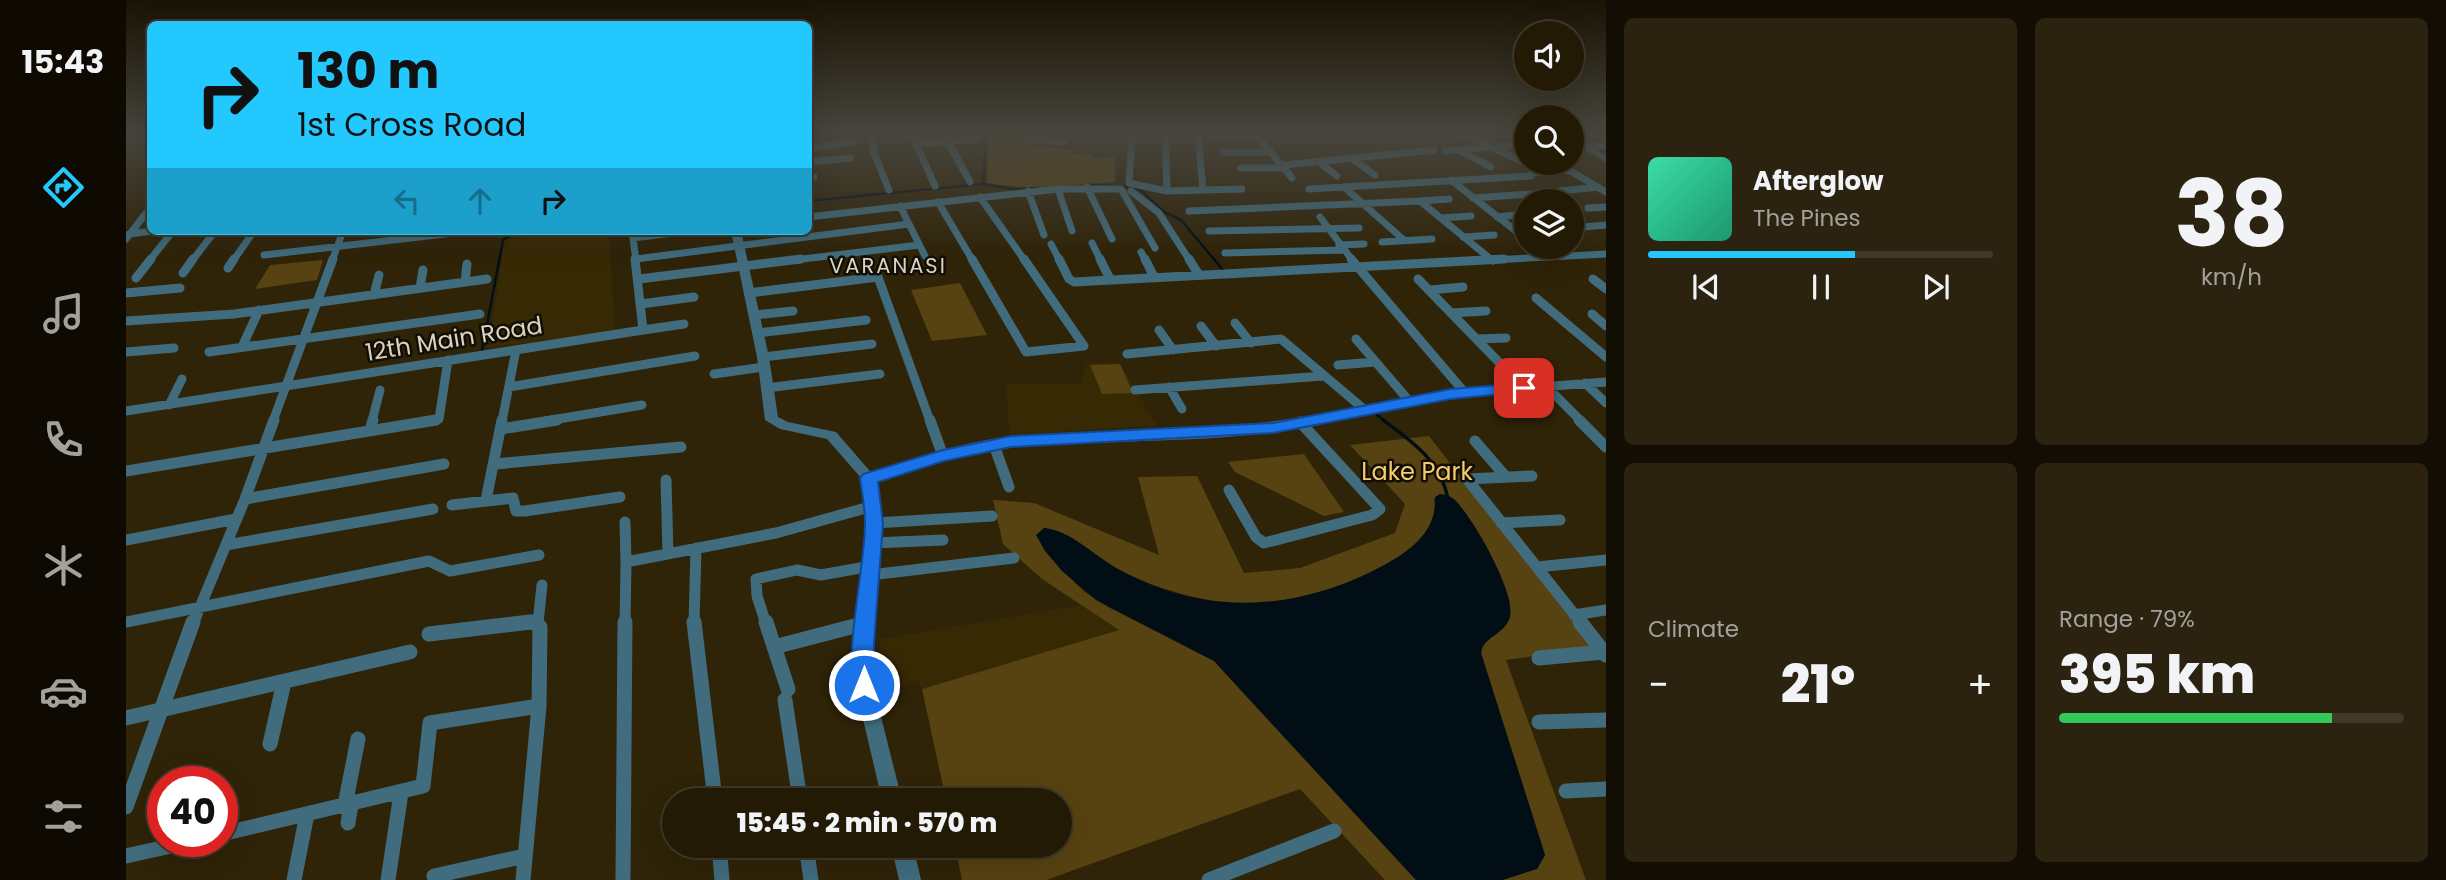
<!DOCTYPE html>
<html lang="en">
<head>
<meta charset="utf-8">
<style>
	:root { --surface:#231a06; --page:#2b2310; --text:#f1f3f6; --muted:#a3a19b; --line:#403828; --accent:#23c9fe }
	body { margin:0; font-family:Poppins,sans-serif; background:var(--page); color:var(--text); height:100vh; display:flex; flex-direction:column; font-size:26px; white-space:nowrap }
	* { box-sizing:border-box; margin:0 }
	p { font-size:23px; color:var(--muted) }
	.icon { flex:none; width:38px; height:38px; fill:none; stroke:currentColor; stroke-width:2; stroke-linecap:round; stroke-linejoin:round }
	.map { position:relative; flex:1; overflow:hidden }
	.drawer { display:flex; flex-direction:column; gap:18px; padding:18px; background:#130e03; width:840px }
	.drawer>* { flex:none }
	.guide { position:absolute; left:21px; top:21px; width:665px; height:214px; border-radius:10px; box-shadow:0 7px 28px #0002,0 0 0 2px var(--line); background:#23c9fe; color:#111; overflow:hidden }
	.controls { position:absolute; left:1388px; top:21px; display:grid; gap:14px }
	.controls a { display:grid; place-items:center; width:70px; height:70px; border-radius:50%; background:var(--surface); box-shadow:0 7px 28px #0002,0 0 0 2px var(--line); font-size:35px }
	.speed { position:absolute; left:21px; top:766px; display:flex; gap:14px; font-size:35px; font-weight:700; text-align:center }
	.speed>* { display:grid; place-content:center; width:91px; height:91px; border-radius:50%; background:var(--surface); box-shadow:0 7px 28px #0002,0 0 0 2px var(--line); line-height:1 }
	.speed .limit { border:10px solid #d22; background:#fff; color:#111 }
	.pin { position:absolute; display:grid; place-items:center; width:60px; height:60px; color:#fff; margin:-30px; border-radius:14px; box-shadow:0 4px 10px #0006 }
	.me { position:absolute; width:77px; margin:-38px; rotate:0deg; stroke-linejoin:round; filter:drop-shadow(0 0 5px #0008) }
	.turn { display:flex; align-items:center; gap:24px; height:147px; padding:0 35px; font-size:32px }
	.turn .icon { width:91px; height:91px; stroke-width:2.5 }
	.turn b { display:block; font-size:49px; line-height:60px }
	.lanes { display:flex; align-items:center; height:66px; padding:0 35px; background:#0003; justify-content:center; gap:35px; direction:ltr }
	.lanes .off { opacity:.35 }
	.big { font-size:52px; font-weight:800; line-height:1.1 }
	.drawer .widget { flex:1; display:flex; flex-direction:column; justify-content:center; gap:10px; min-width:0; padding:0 24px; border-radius:10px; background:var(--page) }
	.drawer .dial { align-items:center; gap:0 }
	.dial b { font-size:91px; line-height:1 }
	.song { display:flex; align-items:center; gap:21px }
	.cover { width:84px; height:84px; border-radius:10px; background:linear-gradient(135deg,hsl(160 70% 55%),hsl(160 70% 35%)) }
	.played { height:7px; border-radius:4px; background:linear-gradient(90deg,var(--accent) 60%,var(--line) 60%) }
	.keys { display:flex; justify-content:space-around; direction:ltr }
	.heat { display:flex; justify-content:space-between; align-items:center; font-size:38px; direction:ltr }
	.charge { height:10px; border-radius:5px; background:linear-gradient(90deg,#34c759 79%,var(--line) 0) }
	.drawer .tiles { flex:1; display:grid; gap:18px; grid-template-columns:repeat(2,1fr) }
	.trip { position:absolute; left:536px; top:788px; width:410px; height:70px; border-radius:35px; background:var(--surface); box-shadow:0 7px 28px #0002,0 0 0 2px var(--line); font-weight:800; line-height:70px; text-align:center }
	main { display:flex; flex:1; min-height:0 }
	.tabs { display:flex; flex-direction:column; width:126px; justify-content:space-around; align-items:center; background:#0e0a02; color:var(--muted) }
	.tabs .icon { width:49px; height:49px }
	.tabs .current { color:var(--accent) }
	.tabs b { font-size:32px; color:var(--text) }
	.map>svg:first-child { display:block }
</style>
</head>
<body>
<main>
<nav class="tabs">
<b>15:43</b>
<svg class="icon current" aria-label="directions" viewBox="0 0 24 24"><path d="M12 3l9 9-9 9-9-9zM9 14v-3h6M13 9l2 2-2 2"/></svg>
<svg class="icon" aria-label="music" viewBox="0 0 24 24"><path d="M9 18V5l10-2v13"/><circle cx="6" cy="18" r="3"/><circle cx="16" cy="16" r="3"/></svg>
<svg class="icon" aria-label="phone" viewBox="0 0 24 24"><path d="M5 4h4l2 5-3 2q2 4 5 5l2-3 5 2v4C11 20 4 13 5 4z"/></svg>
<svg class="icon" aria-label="climate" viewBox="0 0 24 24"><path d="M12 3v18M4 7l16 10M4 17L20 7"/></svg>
<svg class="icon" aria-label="car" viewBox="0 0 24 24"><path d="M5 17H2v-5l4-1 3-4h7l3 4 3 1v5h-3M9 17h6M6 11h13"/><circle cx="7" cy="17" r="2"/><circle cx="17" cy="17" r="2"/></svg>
<svg class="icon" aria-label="filters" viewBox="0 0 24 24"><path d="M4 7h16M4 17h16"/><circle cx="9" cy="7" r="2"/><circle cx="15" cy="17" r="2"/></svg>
</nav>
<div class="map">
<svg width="1480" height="880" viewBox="0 0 1480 880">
	<rect width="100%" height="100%" fill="#2f2308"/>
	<path fill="#382905" d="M 944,135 L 991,137 L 989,157 L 947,155 Z
		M 458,231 L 483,231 L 489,331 L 362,348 L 379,239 Z
		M 993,362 L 1031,426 L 883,435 L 880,384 L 955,383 L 961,363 Z
		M 955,605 L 993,630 L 796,689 L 791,680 L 767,688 L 765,678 L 751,679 L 754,639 Z"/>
	<path fill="#574211" d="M 863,134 L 904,134 L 900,146 L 946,149 L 947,154 L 965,155 L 966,158 L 989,157 L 989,182 L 900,188 L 861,183 Z
		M 197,260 L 191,280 L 129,289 L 144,265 Z
		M 834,283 L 861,335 L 806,341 L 785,290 Z
		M 994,364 L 1007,393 L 976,394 L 964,365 Z
		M 1303,436 L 1468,648 L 1380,660 L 1460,880 L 1376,880 L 1411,869 L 1419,855 L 1355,653 L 1357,644 L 1384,603 C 1378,577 1341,497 1314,494 L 1308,499 C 1318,561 1187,598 1141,603 C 1109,607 1075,600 1046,591 C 1022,584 999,574 978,561 C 958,548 942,531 918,528 L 949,583 L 959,592 L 982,607 L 1088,661 L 1290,880 L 1259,880 L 1174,789 L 920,880 L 836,880 L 829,845 L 933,845 L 933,800 L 820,800 L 796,689 L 993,630 L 916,579 L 877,544 L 867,500 L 908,503 L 1033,555 L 1012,477 L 1071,476 L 1118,573 L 1174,568 L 1269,533 L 1279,504 L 1224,445 Z
		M 1178,454 L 1218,512 L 1198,516 L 1109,472 L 1102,462 Z"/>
	<path fill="#020e15" d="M 1314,494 C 1319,495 1325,496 1329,500 C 1346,517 1390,592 1384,617 C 1379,635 1357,636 1355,653 L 1419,855 L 1411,869 L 1376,880 L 1290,880 L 1088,661 L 970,600 L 936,571 L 919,551 L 910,535 L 918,528 C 946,531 967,555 992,569 C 1079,617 1172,612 1258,565 C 1286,550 1311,531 1309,497 Z"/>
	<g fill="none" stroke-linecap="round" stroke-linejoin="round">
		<path stroke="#020e15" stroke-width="2.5" d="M 860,134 L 857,184 L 887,189 L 912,188
			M 962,185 L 1006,187 L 1016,191 L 1038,212 L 1055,220 L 1097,270
			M 682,201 L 857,184
			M 356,351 L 377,240 L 384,236 L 442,231
			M 1251,415 L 1259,421"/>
		<path stroke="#020e15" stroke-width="3.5" d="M 1257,420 C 1286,441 1317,463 1322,501"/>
		<path stroke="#406c7e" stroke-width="7" d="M 745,134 L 748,153 L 763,190
			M 786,134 L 809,186
			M 818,134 L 844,182
			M 1006,134 L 1003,183 L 1041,191 L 1077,190 L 1072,134
			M 1039,134 L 1041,191
			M 1130,134 L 1166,178
			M 1338,134 L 1397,162
			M 1091,137 L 1132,136
			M 904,139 L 938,142
			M 789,144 L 853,139 L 851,134
			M 1457,147 L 1480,145
			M 682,148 L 727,142
			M 1333,150 L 1365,167
			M 1319,151 L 1400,144
			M 1098,152 L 1145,152
			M 1225,158 L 1249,175
			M 1192,161 L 1211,176
			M 682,162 L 725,158
			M 1431,163 L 1480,192
			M 1157,165 L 1308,150
			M 1115,168 L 1160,168
			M 1406,173 L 1443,170
			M 682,178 L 688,177
			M 1325,180 L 1400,239
			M 961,187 L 986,239
			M 1218,187 L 1278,240
			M 932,189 L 946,231
			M 1183,189 L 1405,176
			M 1077,190 L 1116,189
			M 902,191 L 918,235
			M 1005,191 L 1033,213 L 1064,261
			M 1434,191 L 1472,187
			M 854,197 L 899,261
			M 1347,198 L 1433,192
			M 1294,201 L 1323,199
			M 812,202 L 847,261
			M 774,206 L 799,256
			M 1462,208 L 1480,207
			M 1446,210 L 1453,209
			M 1063,211 L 1294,201 L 1367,261
			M 682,217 L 932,189 L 995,189 L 1029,248
			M 1194,217 L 1227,261
			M 1371,217 L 1400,214
			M 1315,218 L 1345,216
			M 1446,228 L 1480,225
			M 1083,231 L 1233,228
			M 166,233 L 184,231
			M 3,234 L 27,231
			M 1337,237 L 1368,235
			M 0,239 L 24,208
			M 1256,242 L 1306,239
			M 966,243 L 975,261
			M 925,244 L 934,261
			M 1213,245 L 1238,244
			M 1015,252 L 1020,261
			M 1099,253 L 1218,250
			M 138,255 L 345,231
			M 510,259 L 783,224
			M 23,261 L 47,231
			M 66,261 L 89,231
			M 107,261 L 128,231
			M 206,261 L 217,231
			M 510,261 L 507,238 L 562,231
			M 660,261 L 793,245
			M 1345,261 L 1480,254"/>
		<path stroke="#406c7e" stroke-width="9" d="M 846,259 L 900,352 L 958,346 L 898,259
			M 933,259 L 943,279 L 948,282 L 1378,259
			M 974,259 L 984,279
			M 1019,259 L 1028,277
			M 1063,259 L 1073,275
			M 1225,259 L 1339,393
			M 102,268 L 108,259
			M 57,273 L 67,259
			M 10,278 L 25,259
			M 513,279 L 675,259
			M 1292,279 L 1398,388
			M 1467,279 L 1480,289
			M 339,282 L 341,264
			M 294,288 L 297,270
			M 1304,290 L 1337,287
			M 0,293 L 54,288
			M 623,293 L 752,277 L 804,421
			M 248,295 L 253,275
			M 1410,298 L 1480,357
			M 515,304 L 568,297
			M 1326,313 L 1360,311
			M 1466,314 L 1480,326
			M 628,315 L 667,311
			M 0,321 L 108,314 L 361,279
			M 1109,323 L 1125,343
			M 1075,326 L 1090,346
			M 517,330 L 558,324
			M 1033,330 L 1047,350
			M 632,333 L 740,320
			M 1230,339 L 1284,402
			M 1351,339 L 1380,338
			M 116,347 L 133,310
			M 0,352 L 48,348
			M 83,352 L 354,314
			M 1001,354 L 1155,339 L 1239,410
			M 637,357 L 746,344
			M 1212,365 L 1249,362
			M 588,374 L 638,367
			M 1459,383 L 1480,403
			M 1420,386 L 1455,421
			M 383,387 L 569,356
			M 1043,387 L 1056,409
			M 640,388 L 754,374
			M 1009,390 L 1197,376
			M 43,405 L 56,379
			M 0,411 L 517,330 L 509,259
			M 147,421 L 207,259
			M 246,421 L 254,390
			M 299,421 L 313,419 L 322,360
			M 376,421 L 390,350
			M 420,421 L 516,405
			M 1182,421 L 1325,394 L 1480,382"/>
		<path stroke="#406c7e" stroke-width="11" d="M 804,420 L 817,456
			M 1453,420 L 1480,447
			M 375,429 L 431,420
			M 244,430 L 247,420
			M 1349,441 L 1380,477
			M 868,445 L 883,487
			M 369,464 L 555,447
			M 0,471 L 310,420
			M 1406,476 L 1341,479 L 1456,624
			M 743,478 C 790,464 839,446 888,442 C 989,433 1092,439 1191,420
			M 540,480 L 542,553
			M 1103,490 L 1130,537 L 1138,543 L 1246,515 L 1254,509 L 1174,422
			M 119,499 L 318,464
			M 360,500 L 376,420
			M 326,505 L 387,498 L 390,511 L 399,511 L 494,497
			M 499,522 L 500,562
			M 748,523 L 866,516
			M 1375,523 L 1434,520
			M 0,540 L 110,519
			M 747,543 L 817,540
			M 100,545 L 307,509
			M 1411,567 L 1480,560
			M 744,575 L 888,558
			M 1448,615 L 1480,610
			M 0,622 L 303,561 L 324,571 L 413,555
			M 412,623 L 416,585
			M 67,624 L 119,499 L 148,420
			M 389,624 L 410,624
			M 499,624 L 500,562 L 650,533 L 747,506
			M 568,624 L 570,548
			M 640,624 L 631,596 L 630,579 L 671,570 L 695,575 L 745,566
			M 736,624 L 740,623"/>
		<path stroke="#406c7e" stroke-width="15" d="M 568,622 L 589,800
			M 640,622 L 662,689
			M 1454,622 L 1480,655
			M 303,634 L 404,622
			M 648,647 L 740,623
			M 1413,658 L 1478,652
			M 659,700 L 674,800
			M 0,718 L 284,652
			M 1413,722 L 1480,720
			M 144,744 L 158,682
			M 1440,791 L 1480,789
			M 219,805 L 232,739
			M 0,807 L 67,622
			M 222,823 L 225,804
			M 96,834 L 297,786 L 304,723 L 413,706
			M 593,845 L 596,880
			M 680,845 L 685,880
			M 0,856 L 63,842
			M 308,876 L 399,856
			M 168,880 L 181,814
			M 262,880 L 275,793
			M 397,880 L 413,706 L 414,627 L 407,622
			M 497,880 L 499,622
			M 1083,880 L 1208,831"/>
		<path fill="#406c7e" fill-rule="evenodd" d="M 1446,137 L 1480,155 L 1480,162 L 1446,143 Z
			M 605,231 L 615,231 L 643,357 L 652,417 L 662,422 L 710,432 L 750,478 L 756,523 L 747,643 L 747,685 L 776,800 L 756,800 L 729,685 L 729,643 L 740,523 L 736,479 L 701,439 L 654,429 L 639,420 L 631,357 Z
			M 765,845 L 787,845 L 795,880 L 773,880 Z"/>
	</g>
	<linearGradient id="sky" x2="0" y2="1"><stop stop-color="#1a1304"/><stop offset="0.52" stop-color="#47453d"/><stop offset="1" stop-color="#47453d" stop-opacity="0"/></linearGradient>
	<rect width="1480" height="257" fill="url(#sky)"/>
	<path fill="#1a73e8" stroke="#114b97" stroke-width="2" d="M 1398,383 L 1404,384 L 1406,388 L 1404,391 L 1325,399 L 1147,433 L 885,447 L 818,461 L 752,482 L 757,523 L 748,643 L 748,685 L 745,691 L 738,694 L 730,691 C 716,660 740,562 739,522 C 739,508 736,493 734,478 L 737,474 L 817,450 L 885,436 L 1147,423 L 1325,389 Z"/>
	<g text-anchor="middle" stroke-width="5" stroke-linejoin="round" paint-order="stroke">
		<g font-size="21" letter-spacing="2" fill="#dad3c3" stroke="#130e04">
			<text x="762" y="273">VARANASI</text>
		</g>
		<g font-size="24" fill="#dad3c3" stroke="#130e04">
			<text transform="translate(328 339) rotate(-9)" y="8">12th Main Road</text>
		</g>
		<g font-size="24" fill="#f7cc6b" stroke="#130e04">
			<text x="1291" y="480">Lake Park</text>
		</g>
	</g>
</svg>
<div class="controls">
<a><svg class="icon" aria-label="sound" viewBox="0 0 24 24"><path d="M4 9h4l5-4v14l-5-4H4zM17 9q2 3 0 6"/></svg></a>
<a><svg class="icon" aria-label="search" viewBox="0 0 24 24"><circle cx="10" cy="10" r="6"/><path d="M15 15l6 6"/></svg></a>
<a><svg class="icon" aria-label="layers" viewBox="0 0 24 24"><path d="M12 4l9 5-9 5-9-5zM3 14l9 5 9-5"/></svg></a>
</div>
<div class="speed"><div class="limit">40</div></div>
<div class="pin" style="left:1398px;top:388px;background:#d93025"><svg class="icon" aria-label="arrive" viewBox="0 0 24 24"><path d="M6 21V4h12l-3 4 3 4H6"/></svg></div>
<svg class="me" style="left:738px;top:685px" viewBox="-20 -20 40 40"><circle r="17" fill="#1a73e8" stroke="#fff" stroke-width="3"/><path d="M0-11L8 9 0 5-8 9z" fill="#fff"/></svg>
<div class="trip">15:45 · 2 min · 570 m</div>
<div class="guide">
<div class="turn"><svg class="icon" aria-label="right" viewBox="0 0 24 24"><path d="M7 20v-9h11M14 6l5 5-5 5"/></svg><div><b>130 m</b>1st Cross Road</div></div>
<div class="lanes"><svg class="icon off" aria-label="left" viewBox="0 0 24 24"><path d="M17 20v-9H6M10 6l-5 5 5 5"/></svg><svg class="icon off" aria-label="ahead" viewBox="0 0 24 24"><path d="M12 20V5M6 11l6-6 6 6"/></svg><svg class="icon" aria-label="right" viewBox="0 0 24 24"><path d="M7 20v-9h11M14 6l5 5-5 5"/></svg></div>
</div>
</div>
<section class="drawer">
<div class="tiles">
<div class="widget">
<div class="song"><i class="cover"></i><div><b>Afterglow</b><p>The Pines</p></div></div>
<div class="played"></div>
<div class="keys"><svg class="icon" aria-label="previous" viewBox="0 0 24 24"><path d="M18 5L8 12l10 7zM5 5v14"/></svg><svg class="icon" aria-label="pause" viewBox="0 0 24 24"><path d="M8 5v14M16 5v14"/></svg><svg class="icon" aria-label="next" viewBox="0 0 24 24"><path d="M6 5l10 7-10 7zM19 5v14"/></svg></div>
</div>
<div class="widget dial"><b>38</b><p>km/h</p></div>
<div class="widget"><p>Climate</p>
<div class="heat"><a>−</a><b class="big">21°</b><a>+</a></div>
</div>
<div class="widget"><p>Range · 79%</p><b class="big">395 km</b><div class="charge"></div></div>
</div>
</section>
</main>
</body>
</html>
